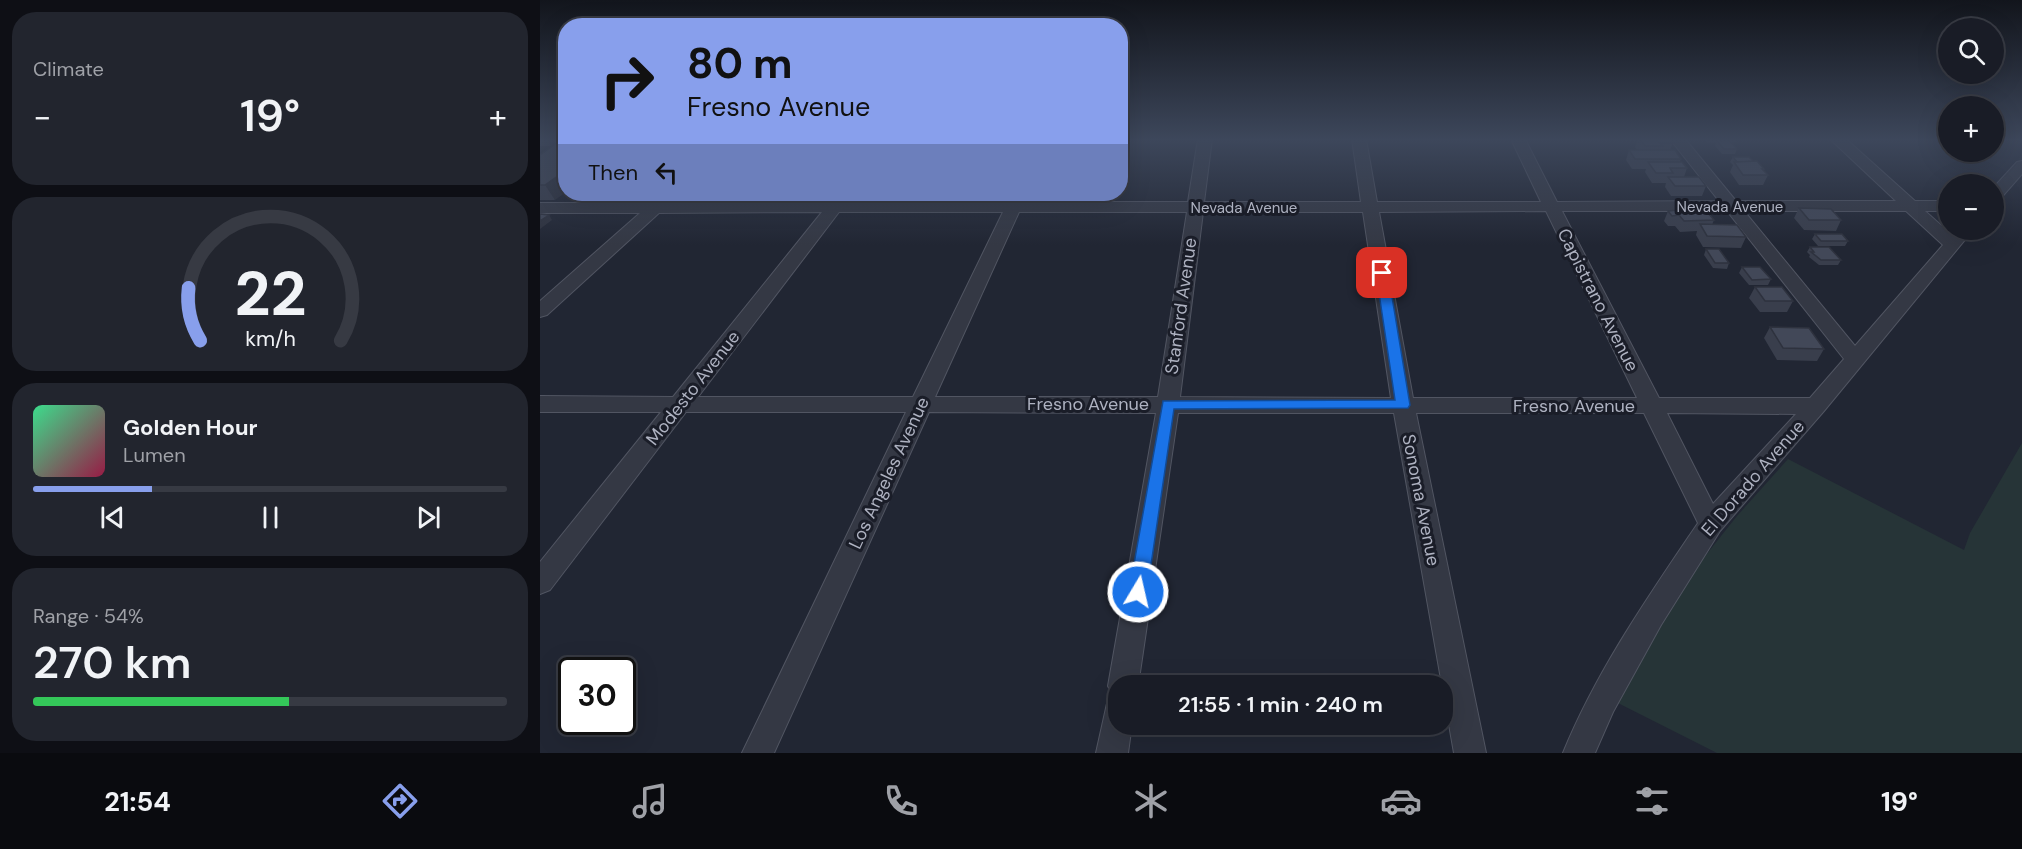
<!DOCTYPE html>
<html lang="en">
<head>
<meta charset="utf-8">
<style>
	:root { --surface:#191c26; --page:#22252e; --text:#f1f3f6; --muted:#9fa1a7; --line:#373a43; --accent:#889fec }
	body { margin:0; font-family:"DM Sans",sans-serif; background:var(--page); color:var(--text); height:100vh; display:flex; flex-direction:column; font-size:22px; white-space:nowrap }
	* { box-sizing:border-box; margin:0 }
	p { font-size:20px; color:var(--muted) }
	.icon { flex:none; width:33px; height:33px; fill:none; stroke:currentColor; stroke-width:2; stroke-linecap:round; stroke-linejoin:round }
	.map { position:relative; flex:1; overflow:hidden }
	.sheet { display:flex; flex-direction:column; gap:12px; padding:12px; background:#0e0f15; width:540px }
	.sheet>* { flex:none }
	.banner { position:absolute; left:18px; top:18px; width:570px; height:183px; border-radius:24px; box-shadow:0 6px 24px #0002,0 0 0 2px var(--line); background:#889fec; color:#111; overflow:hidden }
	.controls { position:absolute; left:1398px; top:18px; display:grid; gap:12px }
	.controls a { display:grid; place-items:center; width:66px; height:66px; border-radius:50%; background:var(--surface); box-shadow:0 6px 24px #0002,0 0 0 2px var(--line); font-size:30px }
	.speed { position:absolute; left:18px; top:657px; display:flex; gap:12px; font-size:30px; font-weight:700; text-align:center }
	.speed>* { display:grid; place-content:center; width:78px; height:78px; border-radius:50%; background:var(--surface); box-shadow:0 6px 24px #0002,0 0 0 2px var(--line); line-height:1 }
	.speed .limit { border:3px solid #111; border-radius:9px; background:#fff; color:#111 }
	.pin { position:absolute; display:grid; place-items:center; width:51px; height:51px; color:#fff; margin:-26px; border-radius:12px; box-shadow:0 3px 9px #0006 }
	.me { position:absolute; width:66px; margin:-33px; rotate:9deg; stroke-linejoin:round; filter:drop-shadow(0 0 4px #0008) }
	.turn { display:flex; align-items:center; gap:21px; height:126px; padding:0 30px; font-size:27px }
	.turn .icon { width:78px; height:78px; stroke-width:2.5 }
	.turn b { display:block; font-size:42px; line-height:51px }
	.then { display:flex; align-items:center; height:57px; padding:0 30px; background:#0003; gap:12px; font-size:22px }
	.big { font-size:45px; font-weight:600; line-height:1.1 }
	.sheet .widget { flex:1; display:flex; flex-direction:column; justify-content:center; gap:9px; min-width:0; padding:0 21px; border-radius:24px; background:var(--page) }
	.sheet .dial { align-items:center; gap:0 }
	.dial svg { height:156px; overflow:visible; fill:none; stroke:var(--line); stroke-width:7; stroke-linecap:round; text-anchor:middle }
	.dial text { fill:var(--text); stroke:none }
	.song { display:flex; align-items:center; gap:18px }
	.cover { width:72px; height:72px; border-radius:9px; background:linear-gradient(135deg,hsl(150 70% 55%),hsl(340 70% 35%)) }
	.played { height:6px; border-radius:3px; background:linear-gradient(90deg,var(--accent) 25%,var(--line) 25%) }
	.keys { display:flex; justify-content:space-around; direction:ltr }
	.heat { display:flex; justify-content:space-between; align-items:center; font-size:33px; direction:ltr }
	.charge { height:9px; border-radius:4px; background:linear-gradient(90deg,#34c759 54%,var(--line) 0) }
	.trip { position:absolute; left:568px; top:675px; width:345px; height:60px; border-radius:24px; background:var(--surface); box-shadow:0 6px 24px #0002,0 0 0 2px var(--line); font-weight:600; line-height:60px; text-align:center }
	.dock { display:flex; height:96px; justify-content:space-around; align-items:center; background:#0a0b0f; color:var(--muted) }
	.dock .icon { width:42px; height:42px }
	.dock .active { color:var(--accent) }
	.dock b { font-size:27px; color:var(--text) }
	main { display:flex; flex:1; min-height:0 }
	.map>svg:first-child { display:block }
</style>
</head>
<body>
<main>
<section class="sheet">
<div class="widget"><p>Climate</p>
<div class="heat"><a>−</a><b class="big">19°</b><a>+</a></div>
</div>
<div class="widget dial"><svg viewBox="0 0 100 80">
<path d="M14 69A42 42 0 1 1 86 69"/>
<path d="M14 69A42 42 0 0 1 8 42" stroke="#889fec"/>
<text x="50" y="56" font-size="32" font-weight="700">22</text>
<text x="50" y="72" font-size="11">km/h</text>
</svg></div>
<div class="widget">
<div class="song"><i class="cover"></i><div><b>Golden Hour</b><p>Lumen</p></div></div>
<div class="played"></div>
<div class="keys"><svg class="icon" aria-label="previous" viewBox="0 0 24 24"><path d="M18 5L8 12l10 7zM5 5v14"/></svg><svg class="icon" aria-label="pause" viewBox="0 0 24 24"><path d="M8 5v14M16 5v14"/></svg><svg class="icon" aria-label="next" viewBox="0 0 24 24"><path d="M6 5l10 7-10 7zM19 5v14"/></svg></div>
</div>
<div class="widget"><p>Range · 54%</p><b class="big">270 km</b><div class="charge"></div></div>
</section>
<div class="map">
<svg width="1482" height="753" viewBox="0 0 1482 753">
	<rect width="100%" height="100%" fill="#212633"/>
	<path fill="#263437" d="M 1482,443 L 1482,753 L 1177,753 L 1070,699 L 1138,590 L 1197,516 L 1248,459 L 1424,550 L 1430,533 Z"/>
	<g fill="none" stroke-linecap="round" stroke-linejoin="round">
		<defs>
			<path id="minor" d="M 658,139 L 672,139 L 664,202 L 821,202 L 812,139 L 826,139 L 837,202 L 1001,202 L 971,139 L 985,139 L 1017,202 L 1179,201 L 1130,139 L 1145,139 L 1196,201 L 1356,201 L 1290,139 L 1306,139 L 1375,201 L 1408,201 L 1408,211 L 1385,211 L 1412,235 L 1416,230 L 1433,230 L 1284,411 L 1180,531 L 1121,625 L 1073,712 L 1055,753 L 1023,753 C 1057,670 1108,597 1158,523 L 1104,413 L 876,413 L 946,753 L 914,753 L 854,413 L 638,413 L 598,686 L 579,686 L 579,724 L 592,724 L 588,753 L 556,753 L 568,699 L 574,697 L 568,686 L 616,413 L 389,412 L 234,753 L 202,753 L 366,412 L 146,412 L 10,590 L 0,594 L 0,562 L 121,412 L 0,412 L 0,396 L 133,397 L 282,212 L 119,213 L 7,315 L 0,317 L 0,301 L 100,213 L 0,213 L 0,203 L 111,203 L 120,198 L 128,203 L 289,203 C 295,196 297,195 306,197 L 306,203 L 467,203 L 473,194 L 484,194 L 486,197 L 483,202 L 648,202 ZM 1006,211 L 1097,398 L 873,398 L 839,212 ZM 1022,211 L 1187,211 L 1304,359 L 1270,398 L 1119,398 ZM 1204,211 L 1366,211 L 1403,245 L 1315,346 ZM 299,212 L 463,212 L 373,397 L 158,397 ZM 479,212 L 647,212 L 618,397 L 395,397 ZM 663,212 L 823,212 L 851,398 L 640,397 ZM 1127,413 L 1256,414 L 1173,504 Z
				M 1482,161 L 1482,174 L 1460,199 L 1454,201 L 1454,187 L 1477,162 Z"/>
		</defs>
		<use href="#minor" stroke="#515562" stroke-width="2"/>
		<use href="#minor" fill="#343844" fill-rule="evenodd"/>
	</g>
	<path fill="#393e4c" d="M 0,139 L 22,139 L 11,146 L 0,146 Z
		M 1080,139 L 1130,139 L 1133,143 L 1130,150 L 1141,159 L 1140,162 L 1147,168 L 1144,177 L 1166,186 L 1162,196 L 1131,196 L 1125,187 L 1126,183 L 1112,183 L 1105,172 L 1106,169 L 1092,169 L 1086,160 L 1089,150 L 1097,150 L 1095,147 L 1097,141 L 1081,140 Z
		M 1163,139 L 1198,139 L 1197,142 L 1191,142 L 1197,149 L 1195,154 L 1182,154 L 1175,146 L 1176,143 L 1167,143 Z
		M 0,155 L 15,200 L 0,200 Z
		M 1193,157 L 1213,161 L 1224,169 L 1224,171 L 1228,175 L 1223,185 L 1199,185 L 1190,172 L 1193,165 L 1190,162 Z
		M 1259,208 L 1301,220 L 1296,231 L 1264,230 L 1254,218 Z
		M 1128,211 L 1153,213 L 1174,220 L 1172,225 L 1206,237 L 1201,248 L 1163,247 L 1156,235 L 1157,231 L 1140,232 L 1135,226 L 1128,226 L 1124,221 Z
		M 1275,234 L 1308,241 L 1305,246 L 1278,246 L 1272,239 Z
		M 1270,247 L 1301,260 L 1298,265 L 1279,265 L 1269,257 L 1270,255 L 1267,252 Z
		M 1166,249 L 1189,263 L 1187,269 L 1173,268 L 1164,255 Z
		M 1202,267 L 1231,279 L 1228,285 L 1209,285 L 1199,273 Z
		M 1215,287 L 1253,301 L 1247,312 L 1220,312 L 1209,298 Z
		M 1230,327 L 1284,349 L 1277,361 L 1237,360 L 1224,338 Z"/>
	<path fill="#2e323e" d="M 7,139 L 22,139 L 11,146 Z
		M 26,170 L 26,192 L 15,200 L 5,185 Z
		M 9,215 L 12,220 L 0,229 L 0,221 Z"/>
	<path fill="#424858" stroke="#2e323e" stroke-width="1.5" d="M 1100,139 L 1130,139 L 1133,143 L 1120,143 L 1123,146 L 1105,146 Z
		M 1177,141 L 1190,141 L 1197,149 L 1184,149 Z
		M 17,143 L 26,143 L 26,170 L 5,185 L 0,185 L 0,155 Z
		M 1089,150 L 1135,150 L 1141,159 L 1095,159 Z
		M 1193,157 L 1209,157 L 1213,161 L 1197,162 Z
		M 1217,161 L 1224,169 L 1222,169 L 1228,175 L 1203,175 L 1194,162 Z
		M 1108,162 L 1142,162 L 1147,168 L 1130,168 L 1133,173 L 1116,173 Z
		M 1128,177 L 1159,177 L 1166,186 L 1135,186 Z
		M 1259,208 L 1291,209 L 1301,220 L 1269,220 Z
		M 1149,209 L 1153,213 L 1168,213 L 1174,220 L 1144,221 L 1139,215 L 1132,216 L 1128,211 Z
		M 0,214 L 9,215 L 0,221 Z
		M 1160,224 L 1197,225 L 1206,237 L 1167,236 Z
		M 1275,234 L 1302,234 L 1308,241 L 1281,241 Z
		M 1270,247 L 1289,247 L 1301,260 L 1281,260 L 1271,252 L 1274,252 Z
		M 1166,249 L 1179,249 L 1189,263 L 1175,263 Z
		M 1202,267 L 1220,267 L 1231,279 L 1212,280 Z
		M 1215,287 L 1242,287 L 1253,301 L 1225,301 Z
		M 1230,327 L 1269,328 L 1284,349 L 1243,348 Z"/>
	<linearGradient id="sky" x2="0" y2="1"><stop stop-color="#12151c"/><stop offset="0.57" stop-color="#3d475b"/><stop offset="1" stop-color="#3d475b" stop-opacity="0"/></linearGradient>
	<rect width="1482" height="245" fill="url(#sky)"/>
	<path fill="#1a73e8" stroke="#114b97" stroke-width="1.5" d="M 842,270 L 848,273 L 870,405 L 868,408 L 634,409 L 607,592 L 604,597 L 598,600 L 592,597 L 589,592 L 623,401 L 855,400 L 836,273 Z"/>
	<g text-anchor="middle" stroke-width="6" stroke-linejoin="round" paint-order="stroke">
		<g font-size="15" fill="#aeb2c1" stroke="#1a1d28">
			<text x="1190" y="212">Nevada Avenue</text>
			<text x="704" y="213">Nevada Avenue</text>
		</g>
		<g font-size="18" fill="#aeb2c1" stroke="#1a1d28">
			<text transform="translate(1058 300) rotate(63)" y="6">Capistrano Avenue</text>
			<text transform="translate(641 306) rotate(-82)" y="6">Stanford Avenue</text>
			<text transform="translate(153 388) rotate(-52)" y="6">Modesto Avenue</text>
			<text x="548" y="410">Fresno Avenue</text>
			<text x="1034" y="412">Fresno Avenue</text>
			<text transform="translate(349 473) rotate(-65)" y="6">Los Angeles Avenue</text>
			<text transform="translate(1213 478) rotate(-49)" y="6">El Dorado Avenue</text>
			<text transform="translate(881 500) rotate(79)" y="6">Sonoma Avenue</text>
		</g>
	</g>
</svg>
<div class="controls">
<a><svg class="icon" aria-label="search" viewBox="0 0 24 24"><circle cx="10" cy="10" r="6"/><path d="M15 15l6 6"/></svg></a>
<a>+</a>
<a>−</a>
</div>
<div class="speed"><div class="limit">30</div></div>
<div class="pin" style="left:842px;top:273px;background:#d93025"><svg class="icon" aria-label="arrive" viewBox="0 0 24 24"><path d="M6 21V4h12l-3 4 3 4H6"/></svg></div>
<svg class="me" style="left:598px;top:592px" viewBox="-20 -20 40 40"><circle r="17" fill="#1a73e8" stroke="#fff" stroke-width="3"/><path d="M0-11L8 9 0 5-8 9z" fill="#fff"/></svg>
<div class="trip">21:55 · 1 min · 240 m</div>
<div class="banner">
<div class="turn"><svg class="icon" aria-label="right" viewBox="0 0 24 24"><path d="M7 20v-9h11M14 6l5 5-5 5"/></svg><div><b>80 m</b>Fresno Avenue</div></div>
<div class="then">Then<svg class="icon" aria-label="left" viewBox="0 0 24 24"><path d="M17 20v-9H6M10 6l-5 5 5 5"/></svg></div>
</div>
</div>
</main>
<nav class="dock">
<b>21:54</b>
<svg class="icon active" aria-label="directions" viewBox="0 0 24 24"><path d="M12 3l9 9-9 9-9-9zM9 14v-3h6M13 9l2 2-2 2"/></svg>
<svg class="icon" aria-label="music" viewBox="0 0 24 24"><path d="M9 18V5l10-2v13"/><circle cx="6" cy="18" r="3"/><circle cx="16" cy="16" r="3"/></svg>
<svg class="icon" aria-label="phone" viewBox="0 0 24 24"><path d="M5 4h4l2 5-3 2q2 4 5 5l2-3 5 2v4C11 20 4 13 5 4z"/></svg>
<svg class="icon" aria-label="climate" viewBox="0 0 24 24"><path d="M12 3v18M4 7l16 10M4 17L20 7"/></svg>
<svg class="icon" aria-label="car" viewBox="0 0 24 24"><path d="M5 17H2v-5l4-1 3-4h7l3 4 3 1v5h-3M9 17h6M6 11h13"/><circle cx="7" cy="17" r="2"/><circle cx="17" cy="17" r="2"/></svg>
<svg class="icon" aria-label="filters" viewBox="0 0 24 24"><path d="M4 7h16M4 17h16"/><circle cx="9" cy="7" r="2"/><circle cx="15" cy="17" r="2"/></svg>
<b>19°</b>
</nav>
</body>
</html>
